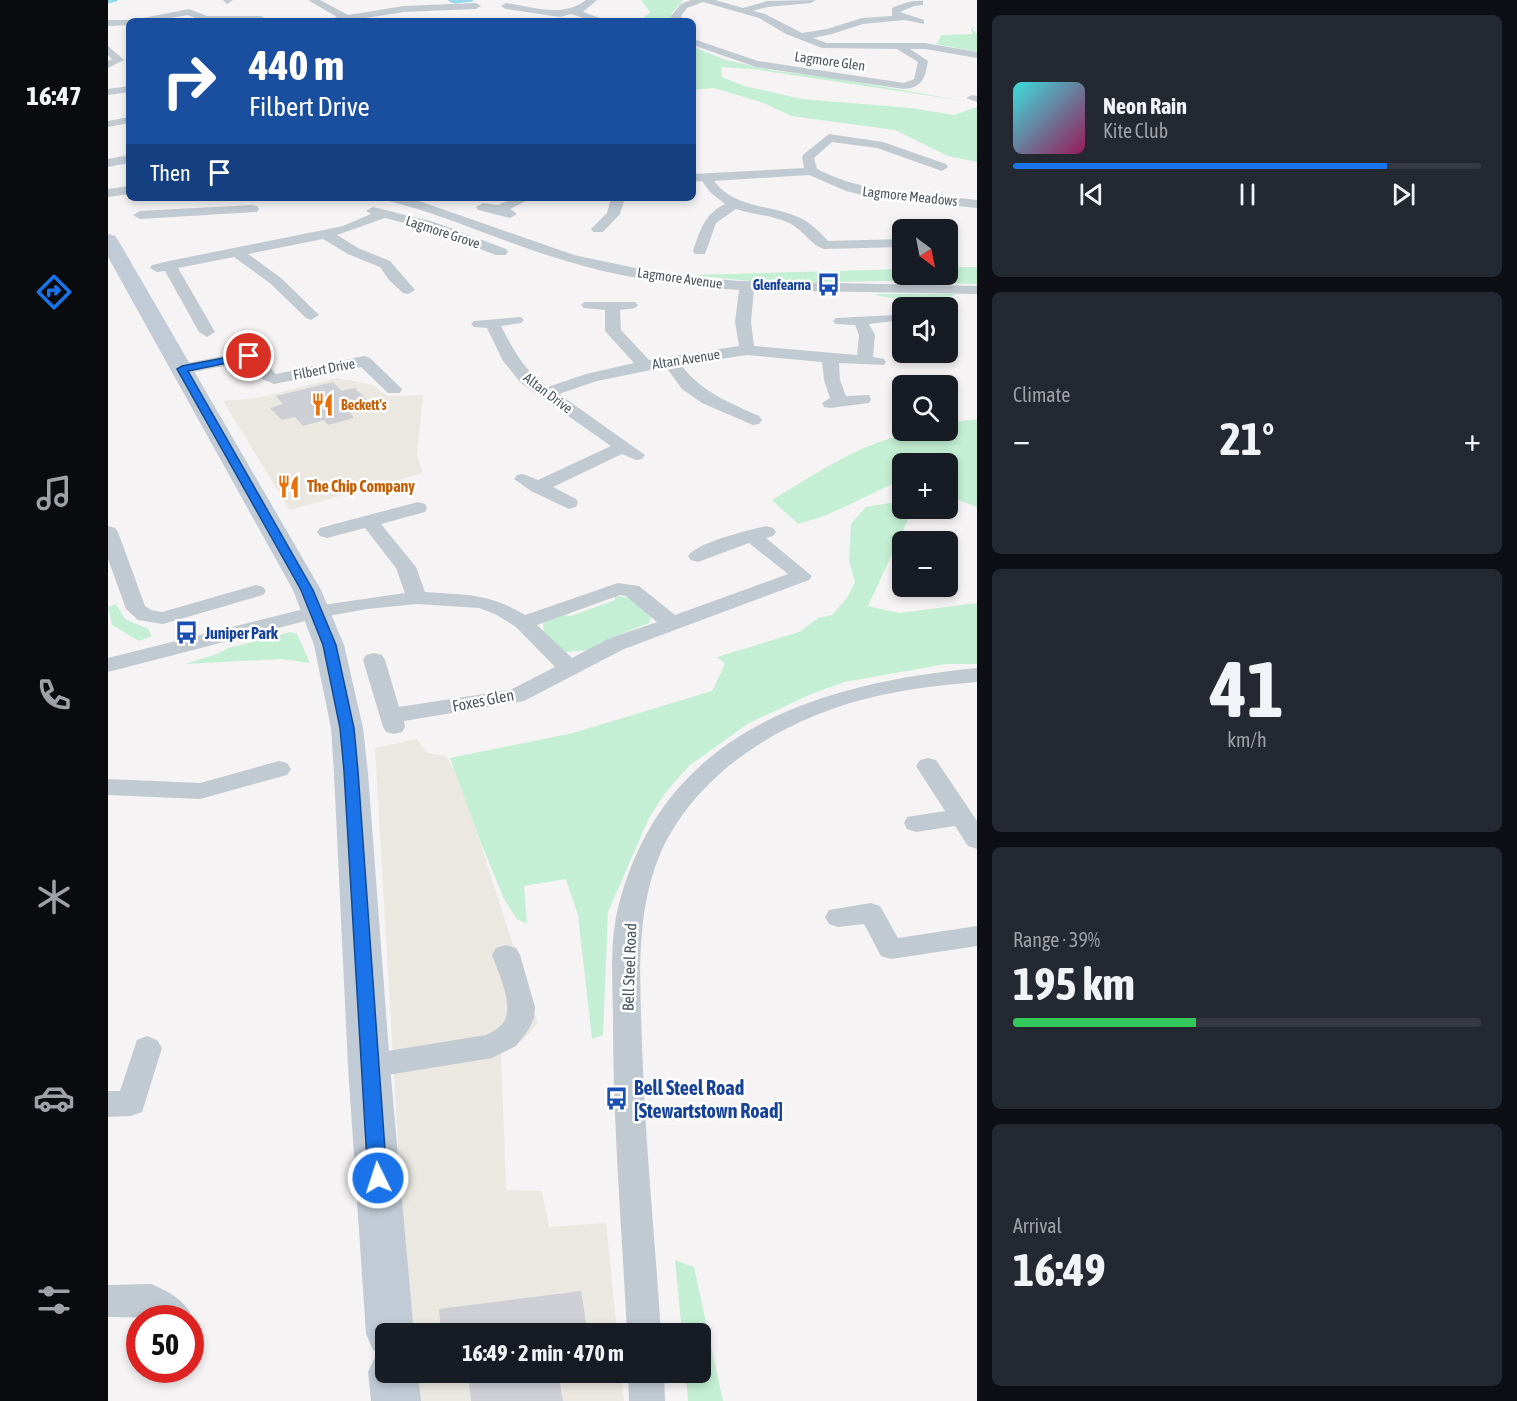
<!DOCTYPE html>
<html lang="en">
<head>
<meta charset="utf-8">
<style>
	:root { --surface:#171b24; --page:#242831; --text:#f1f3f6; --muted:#9ea1a6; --line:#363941; --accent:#1a73e8 }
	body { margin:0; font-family:"Asap Condensed",sans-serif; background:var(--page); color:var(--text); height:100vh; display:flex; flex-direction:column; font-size:22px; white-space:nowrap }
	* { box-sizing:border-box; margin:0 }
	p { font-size:20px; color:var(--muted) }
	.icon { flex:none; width:33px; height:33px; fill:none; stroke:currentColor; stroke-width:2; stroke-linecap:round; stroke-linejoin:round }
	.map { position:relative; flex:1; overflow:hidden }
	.side { display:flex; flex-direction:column; gap:15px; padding:15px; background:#0d0f14; width:540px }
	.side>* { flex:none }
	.top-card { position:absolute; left:18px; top:18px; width:570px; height:183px; border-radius:9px; box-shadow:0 3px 9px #0003; background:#1a4fa0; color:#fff; overflow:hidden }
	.needle { width:39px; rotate:148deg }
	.fabs { position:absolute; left:784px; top:219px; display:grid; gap:12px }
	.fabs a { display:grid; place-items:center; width:66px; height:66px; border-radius:9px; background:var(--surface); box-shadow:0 3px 9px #0003; font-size:30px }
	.speed { position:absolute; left:18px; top:1305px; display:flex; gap:12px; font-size:30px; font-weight:700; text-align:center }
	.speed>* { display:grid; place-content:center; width:78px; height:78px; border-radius:50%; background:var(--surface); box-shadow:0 3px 9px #0003; line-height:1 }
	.speed .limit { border:9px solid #d22; background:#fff; color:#111 }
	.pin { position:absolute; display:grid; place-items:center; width:51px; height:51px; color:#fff; margin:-26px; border:3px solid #fff; border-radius:50%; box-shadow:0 2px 6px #0007 }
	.me { position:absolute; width:66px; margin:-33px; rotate:356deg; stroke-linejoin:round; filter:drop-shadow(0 0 4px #0008) }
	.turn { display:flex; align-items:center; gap:21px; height:126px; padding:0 24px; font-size:27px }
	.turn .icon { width:78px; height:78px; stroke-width:2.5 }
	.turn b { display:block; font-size:42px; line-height:51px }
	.then { display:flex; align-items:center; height:57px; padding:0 24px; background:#0003; gap:12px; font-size:22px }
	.big { font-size:45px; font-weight:700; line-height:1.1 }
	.side .widget { flex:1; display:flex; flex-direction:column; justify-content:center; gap:9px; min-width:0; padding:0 21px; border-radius:9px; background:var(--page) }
	.side .dial { align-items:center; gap:0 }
	.dial b { font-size:78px; line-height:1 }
	.song { display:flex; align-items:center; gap:18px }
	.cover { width:72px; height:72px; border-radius:9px; background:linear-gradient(135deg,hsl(180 70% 55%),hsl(330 70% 35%)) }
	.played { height:6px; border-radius:3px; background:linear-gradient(90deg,var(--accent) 80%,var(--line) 80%) }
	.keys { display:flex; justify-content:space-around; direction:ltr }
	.heat { display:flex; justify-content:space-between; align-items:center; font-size:33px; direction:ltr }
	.charge { height:9px; border-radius:4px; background:linear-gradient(90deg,#34c759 39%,var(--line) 0) }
	.trip { position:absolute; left:267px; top:1323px; width:336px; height:60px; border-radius:9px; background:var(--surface); box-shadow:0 3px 9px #0003; font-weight:700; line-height:60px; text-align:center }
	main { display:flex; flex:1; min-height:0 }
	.tabs { display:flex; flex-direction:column; width:108px; justify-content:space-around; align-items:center; background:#090b0e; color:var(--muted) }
	.tabs .icon { width:42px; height:42px }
	.tabs .active { color:var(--accent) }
	.tabs b { font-size:27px; color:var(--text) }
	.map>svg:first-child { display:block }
</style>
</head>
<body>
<main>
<nav class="tabs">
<b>16:47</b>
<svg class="icon active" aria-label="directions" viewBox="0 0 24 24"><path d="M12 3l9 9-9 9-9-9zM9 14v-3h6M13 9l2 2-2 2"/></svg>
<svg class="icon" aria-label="music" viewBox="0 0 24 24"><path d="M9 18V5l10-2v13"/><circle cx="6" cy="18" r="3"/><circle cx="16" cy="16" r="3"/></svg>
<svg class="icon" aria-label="phone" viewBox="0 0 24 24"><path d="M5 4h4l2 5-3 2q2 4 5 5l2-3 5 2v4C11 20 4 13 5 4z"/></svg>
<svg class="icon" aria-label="climate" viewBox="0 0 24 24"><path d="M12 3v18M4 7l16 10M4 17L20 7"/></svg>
<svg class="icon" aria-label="car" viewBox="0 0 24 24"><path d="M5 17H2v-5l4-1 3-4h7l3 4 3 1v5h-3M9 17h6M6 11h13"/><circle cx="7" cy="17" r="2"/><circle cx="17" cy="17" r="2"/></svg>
<svg class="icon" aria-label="filters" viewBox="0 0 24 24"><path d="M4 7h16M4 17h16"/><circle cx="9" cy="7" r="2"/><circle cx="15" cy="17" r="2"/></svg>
</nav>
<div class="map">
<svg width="869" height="1401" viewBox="0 0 869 1401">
	<rect width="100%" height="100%" fill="#f5f3f3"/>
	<path fill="#eae8e1" d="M 229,378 L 265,385 L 279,396 L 315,395 L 309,455 L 315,473 L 182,510 L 115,401 L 150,398 Z
		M 309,739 L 319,753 L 338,756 L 352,780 L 430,1023 L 415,1040 L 393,1054 L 398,1190 L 434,1191 L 441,1227 L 498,1223 L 509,1333 L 301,1333 L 267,748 Z
		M 304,1373 L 513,1373 L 516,1401 L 305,1401 Z"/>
	<path fill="#c4efd4" d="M 533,0 L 575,0 L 563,14 L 566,21 L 532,21 L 542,12 Z
		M 866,26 L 865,30 L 869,34 L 869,52 L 828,44 L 834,35 L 865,34 L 863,30 Z
		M 585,47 L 618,60 L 667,71 L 720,77 L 857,101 L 644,69 L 613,67 L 614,77 L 636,86 L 694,99 L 803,108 L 846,115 L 869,107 L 869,162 L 840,156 L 787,130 L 683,116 L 656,103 L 606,88 L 585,90 Z
		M 840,267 L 869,267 L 869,284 L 779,281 L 661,283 L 583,275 L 795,269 L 795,274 L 840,274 Z
		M 772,294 L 850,294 C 821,304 796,301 767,295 Z
		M 869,419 L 869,507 L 840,496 L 840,464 L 795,464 L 795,479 L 719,515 L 690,524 L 664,500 C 723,465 769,430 840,430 L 840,423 Z
		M 787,502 L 795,504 L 795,508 L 805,509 L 760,606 L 791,613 L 869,603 L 869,664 L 838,664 L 736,682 L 701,695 L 641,723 L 582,765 L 557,793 L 541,818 L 500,912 L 495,1035 L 484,1039 L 470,915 L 458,879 L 416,886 L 419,924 L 409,919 L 396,899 L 373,843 L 342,758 L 465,733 L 604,691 L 617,664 L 609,657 L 691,632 L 710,618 L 724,615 L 739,598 L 747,582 L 741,561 L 743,524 L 758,507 Z
		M 506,596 L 525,598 L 543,617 L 541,623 L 494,642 L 482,650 L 457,652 L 436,633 L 435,623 L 454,615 L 463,616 L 507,600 Z
		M 8,604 L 17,619 L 40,629 L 44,636 L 31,641 L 4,625 L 0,607 Z
		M 183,632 L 189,634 L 202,663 L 173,659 L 77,664 L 109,654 L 120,648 Z
		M 567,1260 L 586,1267 L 615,1401 L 580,1401 L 578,1373 L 592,1372 L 592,1334 L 574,1333 Z"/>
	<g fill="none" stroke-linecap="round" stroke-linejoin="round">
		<path stroke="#93d9ea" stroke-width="3" d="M 342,0 L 347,2 L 364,0
			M 0,2 L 8,0"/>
	</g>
	<path fill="#cdcfd5" d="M 225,382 L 234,391 L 247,388 L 266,407 L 242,413 L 246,418 L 220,425 L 216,420 L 195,426 L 187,417 L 174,420 L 162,408 L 175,404 L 168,396 Z
		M 473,1291 L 480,1334 L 333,1334 L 331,1309 Z
		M 384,1372 L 450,1372 L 455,1401 L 363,1401 L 361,1383 L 384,1379 Z"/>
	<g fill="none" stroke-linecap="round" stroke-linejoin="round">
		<path fill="#c1cad1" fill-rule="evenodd" d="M 115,0 L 125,0 L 119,4 Z
			M 200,0 L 212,0 L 240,15 L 296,6 L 368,3 L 373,6 L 368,9 L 296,12 L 238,21 L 215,21 L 229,17 Z
			M 478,0 L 489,0 L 475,12 L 500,21 L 485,21 L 463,14 L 452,17 L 398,9 L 393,6 L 398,3 C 425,7 455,18 478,0 Z
			M 583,0 L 607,0 L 635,8 L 659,1 L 708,0 L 703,3 L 659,7 L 645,11 L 657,14 L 694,33 L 719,29 L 754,18 L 784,16 L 784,8 C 794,4 804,0 815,1 L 815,5 L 806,6 L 792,12 L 816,20 L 816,24 L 797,20 L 755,24 L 724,34 L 705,38 L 719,43 L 817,43 L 869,52 L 869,58 L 817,49 L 802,49 L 820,61 C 817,78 815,87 796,89 L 648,67 L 585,45 L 585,39 L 650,61 L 796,83 L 806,79 L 810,62 L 789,49 L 714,48 L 678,34 L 651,18 L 595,2 L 579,8 L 573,16 L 576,21 L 566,21 L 563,16 L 573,4 Z
			M 81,9 L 99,16 L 153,16 L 158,19 L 156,21 L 94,21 L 80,15 L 46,21 L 21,21 L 21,25 L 0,26 L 0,20 L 25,20 Z
			M 0,46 L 16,60 L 0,68 L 0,61 L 4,59 L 0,55 Z
			M 21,86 L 21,92 L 0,95 L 0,89 Z
			M 864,95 L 869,96 L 869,102 L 858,98 Z
			M 21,117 L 21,123 L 0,127 L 0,121 Z
			M 721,134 L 775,142 L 838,164 L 840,167 L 834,171 L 769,148 L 724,142 L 706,158 L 709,169 C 759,195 814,193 869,200 L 869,208 L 763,197 L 738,191 L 701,175 L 606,181 C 627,209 661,204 690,217 C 702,222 711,231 720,241 L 795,239 L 795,247 L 716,249 C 704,246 695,230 683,224 C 665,215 646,215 628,209 L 608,223 L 597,254 L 587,254 L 585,251 C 592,231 596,214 617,204 L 602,192 L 594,181 L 585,182 L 585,174 L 696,168 L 694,157 L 696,154 Z
			M 21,155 L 21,163 L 0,167 L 0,159 Z
			M 21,186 L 21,194 L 0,197 L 0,189 Z
			M 279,198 L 311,201 L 466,255 L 551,273 L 630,281 L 869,286 L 869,294 L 646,290 L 643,322 L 646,346 L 749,355 L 751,335 L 747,325 L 728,324 L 725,321 L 728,318 L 786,315 L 789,318 L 786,321 L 761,324 L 767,335 L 765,357 L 776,359 L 778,362 L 776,365 L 731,363 L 732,380 L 738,396 L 761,395 L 763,399 L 761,403 L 722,408 L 716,407 L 714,403 L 722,398 L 716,380 L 714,362 L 639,355 L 573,365 C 595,393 620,402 651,416 L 654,420 L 651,424 L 645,425 L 594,403 L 574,389 L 558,367 L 489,381 L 451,394 L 537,455 L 534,459 L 528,460 L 514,454 L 445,487 L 468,499 L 470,503 L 468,507 L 461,509 L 423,491 L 406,479 L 409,475 L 415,474 L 430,480 L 503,446 L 413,383 L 395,361 L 379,328 L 366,327 L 363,324 L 366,321 L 413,317 L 416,320 L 413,323 L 393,326 C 406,351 416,371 440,387 L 478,374 L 526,363 L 497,331 L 497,310 L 476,308 L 473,305 L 476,302 L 527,302 L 530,305 L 527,308 L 512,310 L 513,330 L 541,360 L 631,346 L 627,322 L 631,290 C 572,286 512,278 455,260 C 396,243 341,216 281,201 Z
			M 406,198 L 424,198 L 402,209 L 409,214 L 402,218 L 370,210 L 368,207 L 375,203 L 390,205 Z
			M 503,198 L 517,198 L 512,214 L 495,232 L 485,232 L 483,229 L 499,213 Z
			M 144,205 L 149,206 L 151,209 L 149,212 L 32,219 L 25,215 L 32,211 Z
			M 265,207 L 326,222 L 398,249 L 400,252 L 398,255 L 388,255 L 316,228 L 277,218 L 229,235 L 250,248 L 282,261 L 307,290 L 300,294 L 295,293 L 281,280 L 272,267 L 240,254 L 215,239 L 140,254 L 173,278 L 208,312 L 211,315 L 203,320 L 198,318 L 163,284 L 126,257 L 70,268 L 107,332 L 99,337 L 91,332 L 57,271 L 49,272 L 42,268 L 44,265 L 61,261 L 235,226 L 263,214 L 258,211 Z
			M 141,351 L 147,353 L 168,374 L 256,356 L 262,358 L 294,389 L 292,393 L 280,393 L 253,367 L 166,384 L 152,378 L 137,362 L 74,374 L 66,369 L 74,364 Z
			M 310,502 L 317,504 L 319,508 L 317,512 L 273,524 L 308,567 L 317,592 C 358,595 381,593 417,615 L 510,583 L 531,586 L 567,615 L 680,574 L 641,543 L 590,562 L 583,560 L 580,556 C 590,542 641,530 658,526 L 665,528 L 668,532 L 665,536 L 658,538 L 704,576 L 701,580 L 516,649 L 416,701 L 296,721 L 297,727 L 294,732 L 286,734 L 278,732 L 275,727 L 255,660 L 258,655 L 266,653 L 274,655 L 277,660 L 291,707 L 402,690 L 447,667 L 408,627 L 387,614 L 371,608 L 309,604 L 259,609 L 209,618 L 0,672 L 0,658 L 208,606 L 297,593 L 288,568 L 257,528 L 219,538 L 212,536 L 209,532 L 212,528 ZM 512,595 L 518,596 L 549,622 L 500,639 L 464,658 L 429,625 Z
			M 0,526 L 7,528 L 10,532 L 37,606 L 43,610 L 54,612 L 148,585 L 155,587 L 158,591 L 155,595 L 55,624 L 30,620 L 18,609 L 0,559 Z
			M 869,668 L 869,682 C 833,685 797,689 761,698 C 678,718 590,770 553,852 C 527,912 532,980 534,1044 C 537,1141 547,1237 553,1334 L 519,1334 C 514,1229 505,1126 505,1021 C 505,984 501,945 510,908 C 554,732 707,684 869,668 Z
			M 820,758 L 828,760 L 869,821 L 869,849 L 860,846 L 847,826 L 808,832 L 799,829 L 796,823 L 799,817 L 837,811 L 808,766 L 812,760 Z
			M 171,761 L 179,763 L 183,769 L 179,775 L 92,799 L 0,795 L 0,779 L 92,783 Z
			M 763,903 L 772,906 L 790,938 L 869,926 L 869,946 L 783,959 L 773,956 L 756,924 L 730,927 L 721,924 L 717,917 L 721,910 Z
			M 398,945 L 408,948 L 412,955 L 427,1007 L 426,1018 L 421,1029 L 408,1046 L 384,1058 L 261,1078 L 251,1075 L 246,1066 L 251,1057 L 261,1054 L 378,1035 C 385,1032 393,1027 397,1020 C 405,1002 390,972 384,955 L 388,948 Z
			M 39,1036 L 49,1040 L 54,1048 L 34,1112 L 23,1116 L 0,1117 L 0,1091 L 12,1091 L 29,1040 Z
			M 43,1284 C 60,1291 78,1301 85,1318 L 82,1324 L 82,1318 L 0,1317 L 0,1285 Z
			M 520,1372 L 556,1372 L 557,1401 L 521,1401 Z"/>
		<path fill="#c1cbd5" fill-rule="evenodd" d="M 0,234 L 7,236 L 10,240 L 213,590 L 236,645 L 255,728 L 260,773 L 282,1066 L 306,1334 L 278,1334 L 278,1372 L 310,1372 L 313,1401 L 263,1401 L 260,1372 L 268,1355 L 272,1353 L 265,1350 L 258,1334 L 240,1066 L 226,773 L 223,728 L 206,645 L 185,590 L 0,257 Z"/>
	</g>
	<path fill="#1a73e8" stroke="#114b97" stroke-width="1.5" d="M 141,353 L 144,354 L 144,358 L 80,371 L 205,590 L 228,645 L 246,728 L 250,771 L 279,1178 L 276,1184 L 270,1186 L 263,1184 L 260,1178 L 236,771 L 232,728 L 215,645 L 193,590 L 69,369 L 74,366 Z"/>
	<defs>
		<symbol id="bus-bare" viewBox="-9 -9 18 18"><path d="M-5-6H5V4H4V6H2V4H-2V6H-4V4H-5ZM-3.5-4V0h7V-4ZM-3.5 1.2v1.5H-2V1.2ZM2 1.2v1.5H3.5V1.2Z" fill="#1a4fb4" stroke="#fff" stroke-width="2.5" paint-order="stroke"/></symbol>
		<symbol id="restaurant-bare" viewBox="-9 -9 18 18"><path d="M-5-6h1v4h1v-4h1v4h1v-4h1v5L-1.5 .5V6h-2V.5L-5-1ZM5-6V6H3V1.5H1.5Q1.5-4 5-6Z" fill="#e8710a" stroke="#fff" stroke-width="2.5" paint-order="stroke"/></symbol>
	</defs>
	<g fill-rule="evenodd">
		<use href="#bus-bare" x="704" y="268" width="33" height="33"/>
		<use href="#restaurant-bare" x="198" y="388" width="33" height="33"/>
		<use href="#restaurant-bare" x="164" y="470" width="33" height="33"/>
		<use href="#bus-bare" x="62" y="616" width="33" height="33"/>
		<use href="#bus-bare" x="492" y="1082" width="33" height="33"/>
	</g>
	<g text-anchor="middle" stroke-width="5" stroke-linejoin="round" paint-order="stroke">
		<g font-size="14" fill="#4b5660" stroke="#fff">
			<text transform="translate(722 61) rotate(8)" y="5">Lagmore Glen</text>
			<text transform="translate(802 196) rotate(6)" y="5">Lagmore Meadows</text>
			<text transform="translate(335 232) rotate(18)" y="5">Lagmore Grove</text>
			<text transform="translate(572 278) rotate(8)" y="5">Lagmore Avenue</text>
			<text transform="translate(578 359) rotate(-9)" y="5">Altan Avenue</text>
			<text transform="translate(216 369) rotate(-11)" y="5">Filbert Drive</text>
			<text transform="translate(440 393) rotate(37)" y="5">Altan Drive</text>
		</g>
		<g font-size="14" font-weight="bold" fill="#164399" stroke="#fff" text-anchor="end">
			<text x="703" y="290">Glenfearna</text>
		</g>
		<g font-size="14" font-weight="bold" fill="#c56008" stroke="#fff" text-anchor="start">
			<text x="233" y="410">Beckett's</text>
		</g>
		<g font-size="16" font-weight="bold" fill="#c56008" stroke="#fff" text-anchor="start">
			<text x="199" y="492">The Chip Company</text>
		</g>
		<g font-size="16" font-weight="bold" fill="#164399" stroke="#fff" text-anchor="start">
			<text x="97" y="639">Juniper Park</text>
		</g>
		<g font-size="16" fill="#4b5660" stroke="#fff">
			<text transform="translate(375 700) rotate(-11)" y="6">Foxes Glen</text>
			<text transform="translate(521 967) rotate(-88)" y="6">Bell Steel Road</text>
		</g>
		<g font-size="20" font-weight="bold" fill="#164399" stroke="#fff" text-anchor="start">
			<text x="526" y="1095">Bell Steel Road<tspan x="526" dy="23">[Stewartstown Road]</tspan></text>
		</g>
	</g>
</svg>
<div class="fabs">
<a><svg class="needle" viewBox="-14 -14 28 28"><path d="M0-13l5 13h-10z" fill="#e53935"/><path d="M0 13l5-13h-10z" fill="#9ea1a6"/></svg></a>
<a><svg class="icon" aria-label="sound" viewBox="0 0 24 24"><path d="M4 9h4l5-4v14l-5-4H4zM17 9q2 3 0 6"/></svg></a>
<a><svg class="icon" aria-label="search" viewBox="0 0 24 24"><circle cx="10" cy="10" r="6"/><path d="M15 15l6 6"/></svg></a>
<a>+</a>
<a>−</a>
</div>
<div class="speed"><div class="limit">50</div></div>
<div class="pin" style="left:141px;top:356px;background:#d93025"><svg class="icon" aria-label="arrive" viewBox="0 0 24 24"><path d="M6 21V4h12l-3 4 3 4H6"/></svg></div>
<svg class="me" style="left:270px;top:1178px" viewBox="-20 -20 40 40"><circle r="17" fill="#1a73e8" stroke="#fff" stroke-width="3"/><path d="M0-11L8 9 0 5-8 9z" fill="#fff"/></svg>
<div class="trip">16:49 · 2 min · 470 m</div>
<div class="top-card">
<div class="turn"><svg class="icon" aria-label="right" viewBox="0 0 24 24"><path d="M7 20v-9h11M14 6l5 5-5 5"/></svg><div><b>440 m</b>Filbert Drive</div></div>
<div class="then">Then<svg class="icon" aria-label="arrive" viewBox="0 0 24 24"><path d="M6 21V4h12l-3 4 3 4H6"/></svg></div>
</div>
</div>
<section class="side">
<div class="widget">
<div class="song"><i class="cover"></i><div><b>Neon Rain</b><p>Kite Club</p></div></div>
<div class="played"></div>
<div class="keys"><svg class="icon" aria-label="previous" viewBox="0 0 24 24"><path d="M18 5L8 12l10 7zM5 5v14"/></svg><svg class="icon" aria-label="pause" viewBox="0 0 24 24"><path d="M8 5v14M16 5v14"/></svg><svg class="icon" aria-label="next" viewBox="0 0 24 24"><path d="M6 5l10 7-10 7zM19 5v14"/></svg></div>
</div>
<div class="widget"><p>Climate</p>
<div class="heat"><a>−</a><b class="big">21°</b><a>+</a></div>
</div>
<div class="widget dial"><b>41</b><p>km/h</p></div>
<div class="widget"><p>Range · 39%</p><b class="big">195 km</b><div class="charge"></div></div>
<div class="widget"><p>Arrival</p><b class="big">16:49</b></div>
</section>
</main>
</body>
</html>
